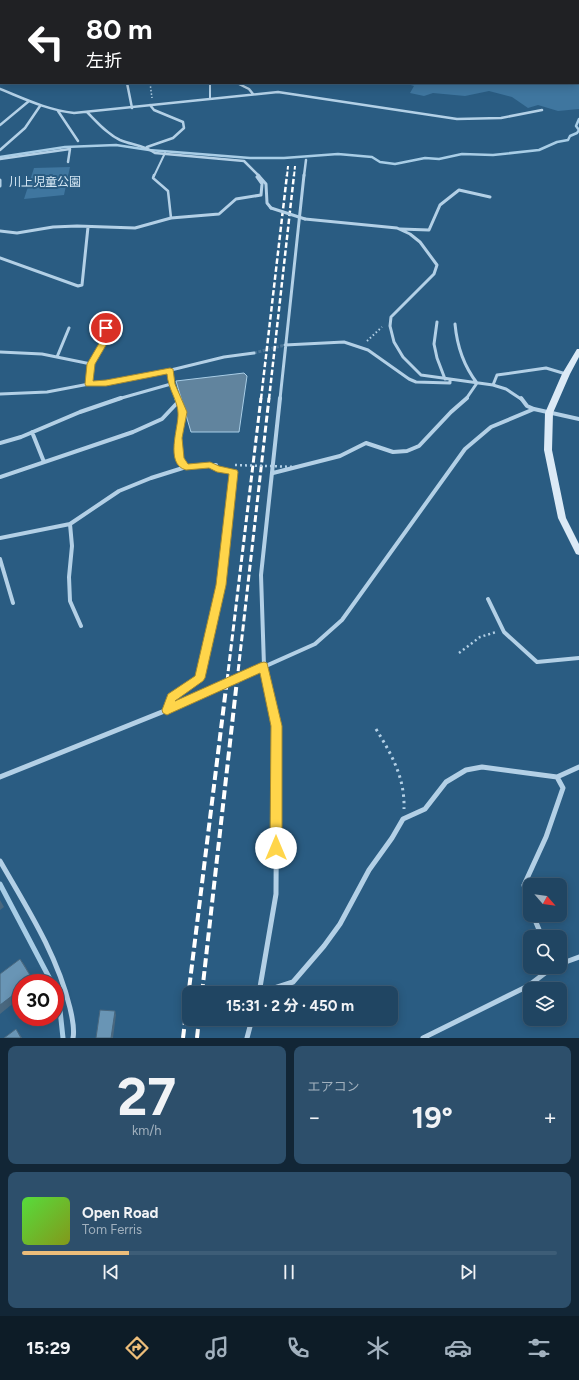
<!DOCTYPE html>
<html lang="ja">
<head>
<meta charset="utf-8">
<style>
	:root { --surface:#204562; --page:#2d4f6b; --text:#f1f3f6; --muted:#a2b1be; --line:#3d5d77; --accent:#ecbd7a }
	body { margin:0; font-family:Figtree,"Noto Sans JP",sans-serif; background:var(--page); color:var(--text); height:100vh; display:flex; flex-direction:column; font-size:15px; white-space:nowrap }
	* { box-sizing:border-box; margin:0 }
	p { font-size:13px; color:var(--muted) }
	.icon { flex:none; width:22px; height:22px; fill:none; stroke:currentColor; stroke-width:2; stroke-linecap:round; stroke-linejoin:round }
	.map { position:relative; height:1038px; overflow:hidden }
	.drawer { display:flex; flex-direction:column; gap:8px; padding:8px; background:#122636; flex:1 }
	.drawer>* { flex:none }
	.hud { position:absolute; left:0px; top:0px; width:579px; height:84px; box-shadow:0 2px 10px #0003,0 0 0 1px var(--line); background:#202124; color:#fff; overflow:hidden }
	.needle { width:26px; rotate:118deg }
	.buttons { position:absolute; left:523px; top:878px; display:grid; gap:8px }
	.buttons a { display:grid; place-items:center; width:44px; height:44px; border-radius:8px; background:var(--surface); box-shadow:0 2px 10px #0003,0 0 0 1px var(--line); font-size:20px }
	.speed { position:absolute; left:12px; top:974px; display:flex; gap:8px; font-size:20px; font-weight:700; text-align:center }
	.speed>* { display:grid; place-content:center; width:52px; height:52px; border-radius:50%; background:var(--surface); box-shadow:0 2px 10px #0003,0 0 0 1px var(--line); line-height:1 }
	.speed .limit { border:6px solid #d22; background:#fff; color:#111 }
	.pin { position:absolute; display:grid; place-items:center; width:34px; height:34px; color:#fff; margin:-17px; border:2px solid #fff; border-radius:50%; box-shadow:0 1px 4px #0007 }
	.me { position:absolute; width:44px; margin:-22px; rotate:0deg; stroke-linejoin:round; filter:drop-shadow(0 0 3px #0008) }
	.turn { display:flex; align-items:center; gap:14px; height:84px; padding:0 20px; font-size:18px }
	.turn .icon { width:52px; height:52px; stroke-width:2.5 }
	.turn b { display:block; font-size:28px; line-height:34px }
	.big { font-size:30px; font-weight:700; line-height:1.1 }
	.drawer .tile { flex:1; display:flex; flex-direction:column; justify-content:center; gap:6px; min-width:0; padding:0 14px; border-radius:8px; background:var(--page) }
	.drawer .dial { align-items:center; gap:0 }
	.dial b { font-size:52px; line-height:1 }
	.song { display:flex; align-items:center; gap:12px }
	.cover { width:48px; height:48px; border-radius:6px; background:linear-gradient(135deg,hsl(110 70% 55%),hsl(70 70% 35%)) }
	.played { height:4px; border-radius:2px; background:linear-gradient(90deg,var(--accent) 20%,var(--line) 20%) }
	.keys { display:flex; justify-content:space-around; direction:ltr }
	.heat { display:flex; justify-content:space-between; align-items:center; font-size:22px; direction:ltr }
	.drawer .tiles { flex:1; display:grid; gap:8px; grid-template-columns:1fr 1fr }
	.tile:last-child { grid-column:span 2 }
	.trip { position:absolute; left:182px; top:986px; width:216px; height:40px; border-radius:8px; background:var(--surface); box-shadow:0 2px 10px #0003,0 0 0 1px var(--line); font-weight:700; line-height:40px; text-align:center }
	.tab-bar { display:flex; height:64px; justify-content:space-around; align-items:center; background:#0d1c27; color:var(--muted) }
	.tab-bar .icon { width:28px; height:28px }
	.tab-bar .selected { color:var(--accent) }
	.tab-bar b { font-size:18px; color:var(--text) }
	.map>svg:first-child { display:block }
</style>
</head>
<body>
<div class="map">
<svg width="579" height="1038" viewBox="0 0 579 1038">
	<rect width="100%" height="100%" fill="#2a5c82"/>
	<path fill="#3f769f" d="M 265,0 L 579,0 L 579,109 L 558,111 L 538,105 L 528,108 L 512,97 L 489,91 L 465,96 L 433,93 L 424,96 L 410,93 L 414,86 L 404,83 L 578,83 L 578,1 Z
		M 70,167 L 64,195 L 24,199 L 34,168 Z"/>
	<path fill="#61849e" stroke="#a8cde6" d="M 244,373 L 247,376 L 239,432 L 191,432 L 176,381 Z"/>
	<g fill="none" stroke-linecap="round" stroke-linejoin="round">
		<path stroke="#a8cde6" stroke-width="2.5" d="M 0,157 L 65,147 L 116,145 L 149,150 L 250,158 L 284,158 L 338,154 L 372,157 L 380,162 L 395,164 L 425,158 L 439,159 L 462,154 L 493,155 L 539,150 L 557,142 L 568,140 L 570,136 L 577,133 L 579,130 L 576,126 L 579,119"/>
		<path stroke="#a8cde6" stroke-width="5" d="M 0,884 L 52,983
			M 55,993 L 60,1010 L 63,1038"/>
		<path stroke="#4a7495" stroke-width="3" stroke-dasharray="3 1.5" stroke-linecap="butt" d="M 254,353 L 285,345"/>
		<path stroke="#b3d0e6" stroke-width="1.5" stroke-dasharray="1.5 2" stroke-linecap="butt" d="M 150,83 L 152,98"/>
		<path stroke="#b3d0e6" stroke-width="2" stroke-dasharray="1.5 2.5" stroke-linecap="butt" d="M 367,341 L 382,327"/>
		<path stroke="#b3d0e6" stroke-width="2.5" stroke-dasharray="2 3" stroke-linecap="butt" d="M 459,653 L 480,637 L 496,632"/>
		<path stroke="#b3d0e6" stroke-width="3" stroke-dasharray="2.5 4" stroke-linecap="butt" d="M 376,729 C 392,755 405,778 404,809"/>
		<path stroke="#b3d0e6" stroke-width="2" d="M 210,83 L 210,99
			M 154,176 L 165,153"/>
		<path stroke="#b3d0e6" stroke-width="2.5" d="M 154,175 L 153,178 L 168,191 L 171,218"/>
		<path stroke="#b3d0e6" stroke-width="2.5" d="M 76,0 L 79,1
			M 127,83 L 132,108
			M 237,83 L 249,89 L 253,94
			M 0,89 C 25,99 47,110 74,113 L 278,92 L 457,119 L 501,118 L 542,110
			M 58,111 L 78,141
			M 87,112 C 97,122 107,134 120,140 C 132,145 144,145 155,153 L 244,161 L 259,176
			M 0,125 L 29,101
			M 147,147 L 173,138 L 184,128 L 183,122 L 154,110 L 150,105
			M 0,150 L 25,128 L 40,106
			M 0,159 L 70,149 L 68,162
			M 304,176 L 306,160"/>
		<path stroke="#b3d0e6" stroke-width="3" d="M 258,175 L 266,184 L 267,203 L 271,208
			M 0,180 L 0,186
			M 305,219 L 397,228 L 410,234 L 420,242 L 437,265 L 434,274 L 391,317 L 390,326 L 394,342 L 403,357 L 421,375 L 493,385 L 506,389 L 521,399
			M 400,229 L 429,230 L 440,205 L 459,190 L 490,197
			M 0,231 L 17,233 L 53,227 L 77,226 L 135,228 L 171,218 L 219,214 L 236,199 L 261,195 L 262,184 L 257,177 L 259,176
			M 0,258 L 78,286 L 82,285 L 88,227
			M 437,322 L 434,344 L 437,358 L 445,379
			M 455,324 C 457,346 463,365 477,383 L 466,399
			M 285,345 L 344,342 L 368,350 L 409,379 L 416,382 L 450,383 L 450,380
			M 0,352 L 42,354 L 91,364
			M 57,357 L 69,328
			M 171,370 L 171,384 L 177,399
			M 89,384 L 91,364 L 105,340 L 106,328
			M 493,385 L 497,375 L 546,368 L 566,374
			M 0,394 L 47,392 L 89,384 L 106,383 L 171,370 L 224,357 L 254,353
			M 118,399 L 171,384
			M 280,399 L 304,175"/>
		<path stroke="#b3d0e6" stroke-width="4" d="M 176,398 C 178,402 182,408 182,413 C 183,433 170,449 186,467
			M 521,398 L 527,406 L 534,409
			M 32,432 L 44,462
			M 0,443 L 21,437 L 80,412 L 121,398
			M 273,473 L 340,456 L 366,443 L 393,452 L 407,451 L 419,446 L 451,412 L 467,398
			M 0,477 L 133,432 L 162,419 L 178,402
			M 70,524 L 72,546 L 69,577 L 70,601 L 81,626
			M 0,538 L 70,524 L 119,491 L 151,478 L 186,467 L 216,465
			M 0,559 L 13,603
			M 488,599 L 504,632 L 537,662 L 579,658
			M 195,681 L 200,678 L 221,585 L 234,472 L 217,469 L 210,465
			M 232,681 L 315,644 L 342,620 L 465,449 L 491,427 L 534,409 L 579,419
			M 267,681 L 264,666 L 261,575 L 280,398"/>
		<path stroke="#b3d0e6" stroke-width="5" d="M 267,680 L 277,726 L 276,894 L 259,993 L 293,982 L 324,946 L 340,924 L 369,870 L 392,838 L 403,819 L 425,809 L 446,782 L 466,770 L 482,767 L 557,777 L 579,767
			M 167,710 L 171,697 L 197,680
			M 0,777 L 167,710 L 234,680
			M 0,861 C 27,908 57,954 70,1008 C 72,1017 75,1028 73,1038
			M 530,909 L 524,885 L 546,837 L 563,788 L 557,777
			M 533,915 L 542,937
			M 560,964 L 579,957
			M 247,1038 L 252,1019
			M 423,1038 L 528,986 L 553,967"/>
		<path fill="#dceaf6" fill-rule="evenodd" d="M 577,349 L 579,349 L 579,357 L 570,374 L 553,413 L 552,450 L 566,518 L 579,544 L 579,555 L 576,554 L 558,518 L 544,450 L 545,413 L 562,374 Z"/>
		<path stroke="#fff" stroke-width="2" stroke-dasharray="4.5 2" stroke-linecap="butt" d="M 287,176 L 288,166
			M 294,176 L 295,166"/>
		<path stroke="#fff" stroke-width="2.5" stroke-dasharray="5.5 2.5" stroke-linecap="butt" d="M 261,399 L 287,175
			M 269,399 L 294,175"/>
		<path stroke="#fff" stroke-width="3" stroke-dasharray="7 3" stroke-linecap="butt" d="M 227,681 L 261,398
			M 237,681 L 269,398"/>
		<path stroke="#fff" stroke-width="4" stroke-dasharray="9 4" stroke-linecap="butt" d="M 202,993 L 237,680
			M 183,1038 L 227,680
			M 197,1038 L 199,1019"/>
		<path stroke="#b3d0e6" stroke-width="2.5" stroke-dasharray="2 3" stroke-linecap="butt" d="M 235,465 L 298,467"/>
		<path stroke="#b3d0e6" stroke-width="3" d="M 271,208 L 305,219"/>
	</g>
	<path fill="#4a687f" d="M 0,900 L 4,907 L 0,910 Z
		M 20,959 L 24,964 L 35,983 L 28,983 Z
		M 21,989 L 21,997 L 0,1014 L 0,1005 Z
		M 115,1011 L 116,1015 L 113,1038 L 111,1038 Z
		M 16,1029 L 19,1033 L 22,1038 L 21,1038 Z"/>
	<path fill="#6995b5" stroke="#4a687f" d="M 20,959 L 33,980 L 28,983 L 21,983 L 21,989 L 0,1005 L 0,974 Z
		M 100,1010 L 115,1011 L 111,1038 L 96,1038 Z
		M 16,1029 L 21,1038 L 4,1038 Z"/>
	<path fill="#ffd54a" stroke="#a68a30" d="M 106,325 L 110,328 L 109,340 L 95,364 L 93,381 L 106,380 L 170,368 L 173,369 L 175,384 L 187,412 L 182,438 L 184,458 L 188,464 L 210,462 L 219,466 L 237,470 L 238,472 L 226,585 L 205,678 L 203,681 L 175,701 L 260,663 L 264,662 L 267,663 L 282,726 L 282,848 L 280,852 L 276,854 L 272,852 L 270,848 L 271,726 L 260,673 L 171,713 L 167,715 L 163,713 L 162,710 L 168,694 L 195,676 L 216,585 L 229,474 L 217,472 L 209,468 L 186,470 C 164,464 179,427 178,413 C 178,401 168,389 167,374 L 106,386 L 86,386 L 85,384 L 87,364 L 101,340 L 102,328 Z"/>
	<g text-anchor="middle" stroke-width="4" stroke-linejoin="round" paint-order="stroke">
		<g font-size="12" fill="#d6e8f5" stroke="#2a5c82">
			<text x="45" y="186">川上児童公園</text>
		</g>
	</g>
</svg>
<div class="buttons">
<a><svg class="needle" viewBox="-14 -14 28 28"><path d="M0-13l5 13h-10z" fill="#e53935"/><path d="M0 13l5-13h-10z" fill="#a2b1be"/></svg></a>
<a><svg class="icon" aria-label="search" viewBox="0 0 24 24"><circle cx="10" cy="10" r="6"/><path d="M15 15l6 6"/></svg></a>
<a><svg class="icon" aria-label="layers" viewBox="0 0 24 24"><path d="M12 4l9 5-9 5-9-5zM3 14l9 5 9-5"/></svg></a>
</div>
<div class="speed"><div class="limit">30</div></div>
<div class="pin" style="left:106px;top:328px;background:#d93025"><svg class="icon" aria-label="arrive" viewBox="0 0 24 24"><path d="M6 21V4h12l-3 4 3 4H6"/></svg></div>
<svg class="me" style="left:276px;top:848px" viewBox="-20 -20 40 40"><circle r="19" fill="#fff"/><path d="M0-13L10 11 0 6-10 11z" fill="#ffd54a"/></svg>
<div class="trip">15:31 · 2 分 · 450 m</div>
<div class="hud">
<div class="turn"><svg class="icon" aria-label="left" viewBox="0 0 24 24"><path d="M17 20v-9H6M10 6l-5 5 5 5"/></svg><div><b>80 m</b>左折</div></div>
</div>
</div>
<section class="drawer">
<div class="tiles">
<div class="tile dial"><b>27</b><p>km/h</p></div>
<div class="tile"><p>エアコン</p>
<div class="heat"><a>−</a><b class="big">19°</b><a>+</a></div>
</div>
<div class="tile">
<div class="song"><i class="cover"></i><div><b>Open Road</b><p>Tom Ferris</p></div></div>
<div class="played"></div>
<div class="keys"><svg class="icon" aria-label="previous" viewBox="0 0 24 24"><path d="M18 5L8 12l10 7zM5 5v14"/></svg><svg class="icon" aria-label="pause" viewBox="0 0 24 24"><path d="M8 5v14M16 5v14"/></svg><svg class="icon" aria-label="next" viewBox="0 0 24 24"><path d="M6 5l10 7-10 7zM19 5v14"/></svg></div>
</div>
</div>
</section>
<nav class="tab-bar">
<b>15:29</b>
<svg class="icon selected" aria-label="directions" viewBox="0 0 24 24"><path d="M12 3l9 9-9 9-9-9zM9 14v-3h6M13 9l2 2-2 2"/></svg>
<svg class="icon" aria-label="music" viewBox="0 0 24 24"><path d="M9 18V5l10-2v13"/><circle cx="6" cy="18" r="3"/><circle cx="16" cy="16" r="3"/></svg>
<svg class="icon" aria-label="phone" viewBox="0 0 24 24"><path d="M5 4h4l2 5-3 2q2 4 5 5l2-3 5 2v4C11 20 4 13 5 4z"/></svg>
<svg class="icon" aria-label="climate" viewBox="0 0 24 24"><path d="M12 3v18M4 7l16 10M4 17L20 7"/></svg>
<svg class="icon" aria-label="car" viewBox="0 0 24 24"><path d="M5 17H2v-5l4-1 3-4h7l3 4 3 1v5h-3M9 17h6M6 11h13"/><circle cx="7" cy="17" r="2"/><circle cx="17" cy="17" r="2"/></svg>
<svg class="icon" aria-label="filters" viewBox="0 0 24 24"><path d="M4 7h16M4 17h16"/><circle cx="9" cy="7" r="2"/><circle cx="15" cy="17" r="2"/></svg>
</nav>
</body>
</html>
